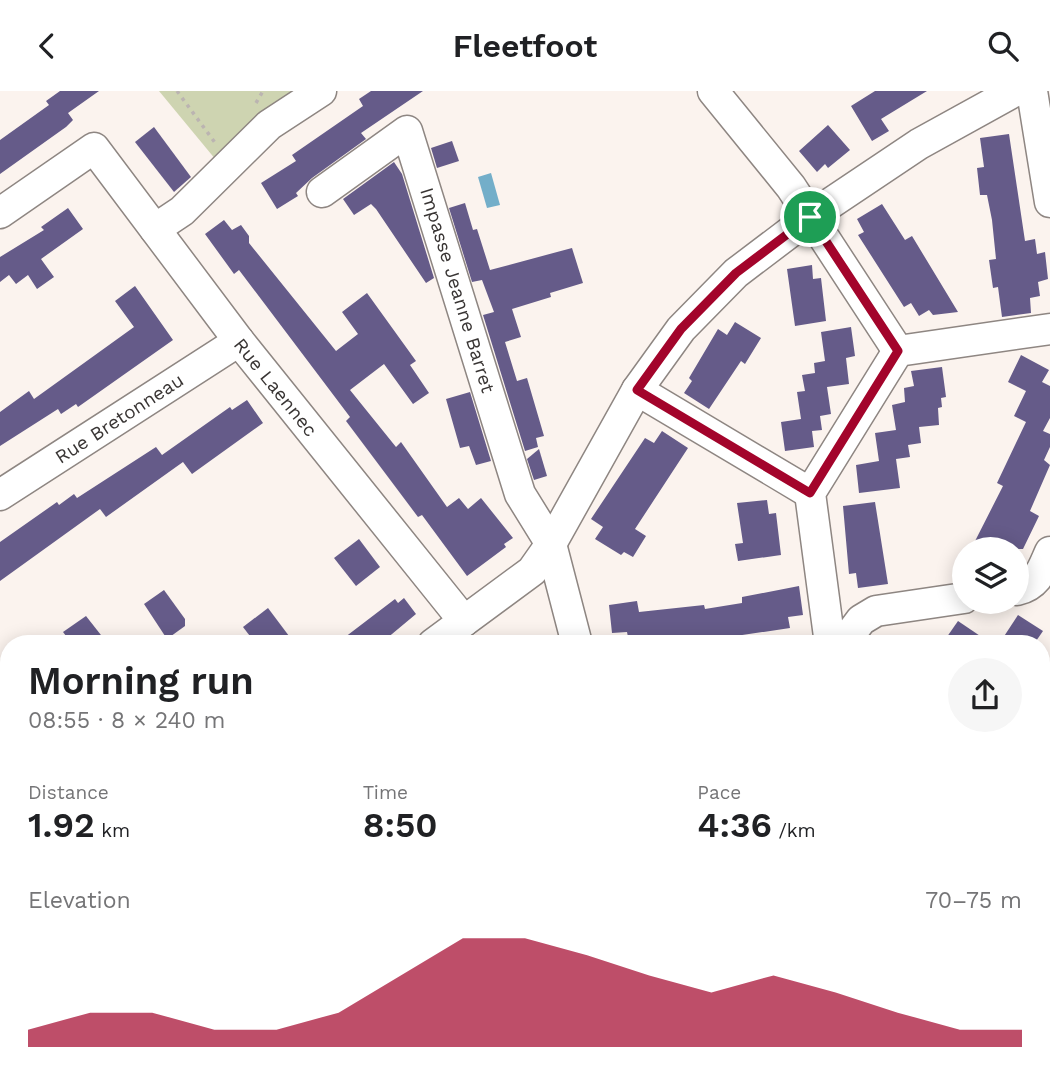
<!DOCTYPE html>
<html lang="en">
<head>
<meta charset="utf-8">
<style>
  :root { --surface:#fff; --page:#f6f6f6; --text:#202124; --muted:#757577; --accent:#a3042b }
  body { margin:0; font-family:"Work Sans",sans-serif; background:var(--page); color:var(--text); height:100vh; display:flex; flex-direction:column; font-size:26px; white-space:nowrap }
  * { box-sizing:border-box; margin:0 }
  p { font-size:23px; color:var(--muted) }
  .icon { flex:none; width:38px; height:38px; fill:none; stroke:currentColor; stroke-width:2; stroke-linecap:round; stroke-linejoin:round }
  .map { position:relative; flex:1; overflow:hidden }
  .details { position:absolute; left:0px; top:544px; width:1050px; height:450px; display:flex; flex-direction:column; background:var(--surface); border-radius:28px 28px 0 0; box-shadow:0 4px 18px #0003 }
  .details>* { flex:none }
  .fabs { position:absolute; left:952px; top:446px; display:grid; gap:14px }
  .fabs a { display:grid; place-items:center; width:77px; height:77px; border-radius:50%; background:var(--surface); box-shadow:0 4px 18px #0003; font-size:35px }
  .pin { position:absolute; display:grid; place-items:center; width:60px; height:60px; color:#fff; margin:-30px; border:4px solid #fff; border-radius:50%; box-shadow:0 2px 7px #0007 }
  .round { display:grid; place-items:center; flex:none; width:74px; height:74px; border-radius:37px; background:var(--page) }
  .head { display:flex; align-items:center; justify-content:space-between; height:119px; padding:0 28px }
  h1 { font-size:38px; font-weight:600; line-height:52px }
  .figures { display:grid; grid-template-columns:repeat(3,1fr); gap:10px; height:119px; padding:7px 28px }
  .figures div { display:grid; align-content:center }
  .figures b { font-size:35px; font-weight:600 }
  .figures small { font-size:19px; font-weight:400 }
  .figures p { font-size:19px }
  .chart { height:196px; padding:14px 28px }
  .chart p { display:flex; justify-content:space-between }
  .chart svg { width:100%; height:126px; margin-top:7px; fill:var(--accent); opacity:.7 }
  header { display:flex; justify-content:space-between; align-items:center; height:91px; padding:0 28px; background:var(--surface); font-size:32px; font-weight:600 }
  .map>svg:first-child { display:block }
  .green { fill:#ced4b1 }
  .water { fill:#73aec9 }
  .building { fill:#655b89 }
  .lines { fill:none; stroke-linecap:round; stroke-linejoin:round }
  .minor-casing { stroke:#8e8682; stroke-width:33 }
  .path { stroke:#bbb4b1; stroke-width:3.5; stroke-dasharray:3.5 5; stroke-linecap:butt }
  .minor { stroke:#fff; stroke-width:30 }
  .route-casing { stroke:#fff; stroke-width:14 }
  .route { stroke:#a3042b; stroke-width:9 }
  .labels { text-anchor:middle; stroke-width:7; stroke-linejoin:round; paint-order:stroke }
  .street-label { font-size:19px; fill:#393534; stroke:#fff }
</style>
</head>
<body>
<header><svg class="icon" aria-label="back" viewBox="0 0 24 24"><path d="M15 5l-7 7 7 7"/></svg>Fleetfoot<svg class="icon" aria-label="search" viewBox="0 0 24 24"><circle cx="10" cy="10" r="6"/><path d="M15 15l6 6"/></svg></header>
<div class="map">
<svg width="1050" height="993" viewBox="0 0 1050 993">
  <rect width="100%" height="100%" fill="#fbf3ee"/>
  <!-- green -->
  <path class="green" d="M159 0H308L216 69Z"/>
  <!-- water -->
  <path class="water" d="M491 82 500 114 487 117 478 86Z"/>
  <!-- building -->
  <g class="building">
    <path d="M60 0H99L68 22 73 29 66 36 0 83V49L49 14 46 10Z"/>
    <path d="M371 0H423L361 42 366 48 312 87 296 102 298 105 277 118 261 92 296 70 292 64 363 15 359 8Z"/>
    <path d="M875 0H927L881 28 889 40 872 50 851 15Z"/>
    <path d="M828 34 850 59 828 77 825 73 817 81 799 60Z"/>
    <path d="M154 36 191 86 174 101 135 51Z"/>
    <path d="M1009 43 1025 150 1035 148 1037 163 1045 161 1048 188 1038 191 1040 205 1030 207 1031 222 1002 226 998 196 993 197 989 169 996 168 992 129 987 104H980L977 77 984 76 980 47Z"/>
    <path d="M452 50 459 70 437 77 431 57Z"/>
    <path d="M394 71 402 83 434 187 426 192 376 118 371 113 354 124 343 108Z"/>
    <path d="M465 112 473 139 477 138 490 179 572 157 583 192 550 202 551 206 512 218 521 246 505 251 517 290 527 287 544 345 536 347 538 356 525 360 483 224 494 221 482 189 472 191 449 117Z"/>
    <path d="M882 113 905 149 912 145 958 221 933 224 929 219 919 225 911 212 904 216 858 144 864 141 857 128Z"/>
    <path d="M68 117 83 138 41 168 54 186 37 198 28 184 16 193 9 184 0 191V166L44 139 41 136Z"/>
    <path d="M224 129 232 139 241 134 249 145V152L336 260 358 243 342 221 367 202 416 270 410 274 429 302 413 313 384 273 350 299 396 356 401 351 447 416 459 407 468 418 481 407 513 447 504 453 506 456 467 485 422 424 418 426 346 330 350 326 239 179 234 183 205 143Z"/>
    <path d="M812 174 813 188 821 187 826 230 795 235 787 178Z"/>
    <path d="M135 195 173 249 78 316 76 313 61 323 58 318 0 355V321L29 300 34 308 134 236 115 210Z"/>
    <path d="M735 231 761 247 745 273 741 270 709 318 684 302 692 290 689 287 718 238 727 244Z"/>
    <path d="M851 236 855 265 846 267 849 293 827 296 831 323 820 325 822 339 812 340 814 356 785 360 781 331 801 328 797 301 805 300 802 284 815 282 814 272 825 270 821 241Z"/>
    <path d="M1021 264 1049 279 1042 291 1050 295V327L1043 340 1050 343V356L1044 369 1050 374 1030 420 1039 425 1023 458H971L1003 395 997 392 1026 331 1014 325 1026 300 1008 291Z"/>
    <path d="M942 276 946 306 941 307 942 316 938 317 939 334 919 336 921 352 908 354 910 366 896 368 900 397 859 402 856 374 879 370 875 342 896 339 892 314 905 311 904 297 914 295 911 280Z"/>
    <path d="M470 301 491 370 476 374 469 355 460 357 446 308Z"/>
    <path d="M247 309 263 332 192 383 183 371 106 426 100 418 0 490V451L57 411 59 414 74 403 77 407 156 356 162 364 230 316 232 319Z"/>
    <path d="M662 340 688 357 635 438 646 445 633 466 624 461 621 464 595 448 603 436 591 428 645 347 654 352Z"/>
    <path d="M539 358 547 385 534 389 527 368Z"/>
    <path d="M767 409 769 423 776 422 781 464 738 470 735 453 743 452 737 412Z"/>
    <path d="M875 411 888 493 858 497 856 482 849 483 843 415Z"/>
    <path d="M359 448 380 476 356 495 334 467Z"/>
    <path d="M799 495 803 524 788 526 790 537 682 553H668L667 547 629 551 627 541 612 542 609 514 637 510 639 521 704 514 705 518 742 512V506Z"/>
    <path d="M164 499 185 528V535L167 548 144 513Z"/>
    <path d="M404 507 416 523 380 553H336L395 508 398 512Z"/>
    <path d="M268 517 295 553H256L243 536Z"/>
    <path d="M1018 524 1043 540 1034 553H999Z"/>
    <path d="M86 525 108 553H72L63 541Z"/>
    <path d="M958 530 992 553H942Z"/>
  </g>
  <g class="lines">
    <!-- minor casing -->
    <g class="minor-casing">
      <g id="minor">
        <path d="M713 0 791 96 898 260"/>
        <path d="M1032 0 1050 111"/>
        <path d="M322 101 407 40 520 403 551 453 577 553"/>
        <path d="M0 122 94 57 239 250 464 530"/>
        <path d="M155 138 182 120 269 34 321 0"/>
        <path d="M637 299 810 402"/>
        <path d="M0 404 239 250"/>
        <path d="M1017 499C1038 494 1042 479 1050 461"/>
        <path d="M433 553 532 480 551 453 637 299 681 238 736 182 810 126 919 53 1015 0"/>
        <path d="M830 553 810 402 898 260 1050 238"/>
        <path d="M843 553 861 529 876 520 964 507"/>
        <path d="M0 642 9 635"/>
        <path d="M0 774 9 779"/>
        <path d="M243 985 249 993"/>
        <path d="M675 985 676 993"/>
        <path d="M836 985 837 993"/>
      </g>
    </g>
    <!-- path -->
    <g class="path">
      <path d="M177 0 216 53"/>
      <path d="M256 12 263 0"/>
    </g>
    <!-- minor -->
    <use href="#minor" class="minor"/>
  </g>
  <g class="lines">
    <!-- route casing -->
    <g class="route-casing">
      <path id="route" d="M810 126 898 260 810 402 637 299 681 238 736 182Z"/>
    </g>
    <!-- route -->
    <use href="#route" class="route"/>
  </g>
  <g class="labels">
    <!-- street labels -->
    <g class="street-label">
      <text transform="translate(458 199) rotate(73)" y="7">Impasse Jeanne Barret</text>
      <text transform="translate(276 296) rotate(51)" y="7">Rue Laennec</text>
      <text transform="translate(119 327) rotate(-33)" y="7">Rue Bretonneau</text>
    </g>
  </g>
</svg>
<div class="fabs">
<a><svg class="icon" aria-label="layers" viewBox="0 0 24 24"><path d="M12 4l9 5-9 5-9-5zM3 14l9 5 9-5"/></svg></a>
</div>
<div class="pin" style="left:810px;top:126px;background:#1e9e55"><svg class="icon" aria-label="arrive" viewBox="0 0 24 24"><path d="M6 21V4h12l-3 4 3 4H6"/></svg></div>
<section class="details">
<div class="head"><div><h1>Morning run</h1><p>08:55 · 8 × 240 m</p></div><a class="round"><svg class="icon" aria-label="share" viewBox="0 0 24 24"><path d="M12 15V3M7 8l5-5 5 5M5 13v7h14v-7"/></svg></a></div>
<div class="figures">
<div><p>Distance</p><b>1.92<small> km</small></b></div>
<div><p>Time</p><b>8:50</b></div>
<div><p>Pace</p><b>4:36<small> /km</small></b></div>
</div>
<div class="chart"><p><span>Elevation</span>70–75 m</p>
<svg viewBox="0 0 160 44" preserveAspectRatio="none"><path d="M0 44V38L10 32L20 32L30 38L40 38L50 32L60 19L70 6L80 6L90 12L100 19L110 25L120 19L130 25L140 32L150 38L160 38V44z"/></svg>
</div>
</section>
</div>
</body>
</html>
